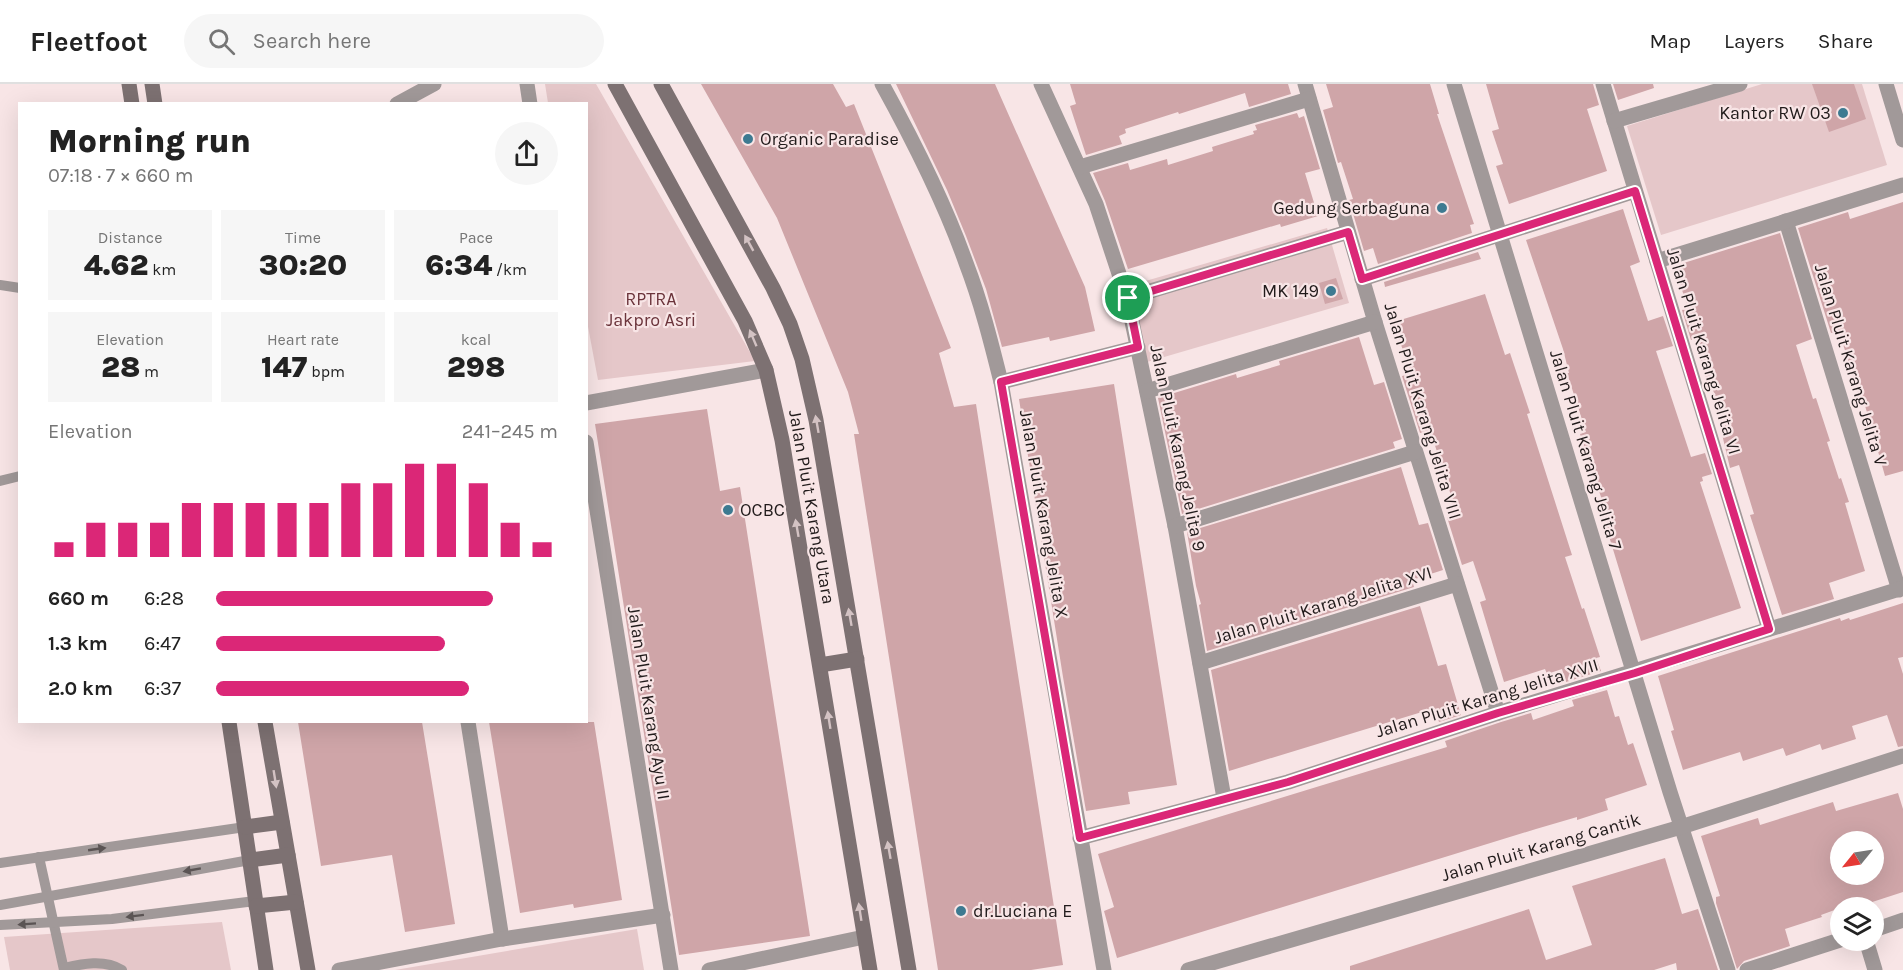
<!DOCTYPE html>
<html lang="en">
<head>
<meta charset="utf-8">
<style>
  :root { --surface:#fff; --page:#f6f6f6; --text:#222; --muted:#767676; --line:#e0e0e0; --accent:#db2777 }
  body { margin:0; font-family:Karla,sans-serif; background:var(--page); color:var(--text); height:100vh; display:flex; flex-direction:column; font-size:22px; white-space:nowrap }
  * { box-sizing:border-box; margin:0 }
  p { font-size:20px; color:var(--muted) }
  .icon { flex:none; width:33px; height:33px; fill:none; stroke:currentColor; stroke-width:2; stroke-linecap:round; stroke-linejoin:round }
  .map { position:relative; flex:1; overflow:hidden }
  .panel { position:absolute; left:18px; top:18px; width:570px; height:621px; display:flex; flex-direction:column; background:var(--surface); border-radius:0px; box-shadow:0 6px 24px #0002 }
  .panel>* { flex:none }
  .needle { width:39px; rotate:240deg }
  .buttons { position:absolute; left:1830px; top:747px; display:grid; gap:12px }
  .buttons a { display:grid; place-items:center; width:54px; height:54px; border-radius:50%; background:var(--surface); box-shadow:0 6px 24px #0002; font-size:30px }
  .pin { position:absolute; display:grid; place-items:center; width:51px; height:51px; color:#fff; margin:-26px; border:3px solid #fff; border-radius:50%; box-shadow:0 2px 6px #0007 }
  .round { display:grid; place-items:center; flex:none; width:63px; height:63px; border-radius:32px; background:var(--page) }
  .headline { display:flex; align-items:center; justify-content:space-between; height:102px; padding:0 30px }
  h1 { font-size:33px; font-weight:800; line-height:45px }
  .metrics { display:grid; grid-template-columns:repeat(3,1fr); gap:9px; height:102px; padding:6px 30px }
  .metrics div { display:grid; align-content:center; border-radius:0px; background:var(--page); text-align:center }
  .metrics b { font-size:30px; font-weight:800 }
  .metrics small { font-size:16px; font-weight:400 }
  .metrics p { font-size:16px }
  .chart { height:168px; padding:12px 30px }
  .chart p { display:flex; justify-content:space-between }
  .chart svg { width:100%; height:108px; margin-top:6px; stroke:var(--accent); stroke-width:6 }
  ul { padding:0 30px; list-style:none; font-size:20px }
  li { display:grid; grid-template-columns:96px 72px 1fr; align-items:center; height:45px }
  li i { height:15px; border-radius:8px; background:var(--accent) }
  header { display:flex; align-items:center; gap:36px; box-sizing:border-box; height:84px; padding:0 30px; background:var(--surface); border-bottom:2px solid var(--line) }
  header strong { font-size:28px }
  nav { display:flex; gap:33px; margin-inline-start:auto; font-size:21px }
  .search { width:420px; height:54px; background:var(--page); display:flex; align-items:center; gap:15px; box-sizing:border-box; padding:0 21px; border-radius:33px; color:var(--muted); font-size:22px }
  .map>svg:first-child { display:block }
  .green { fill:#e5c7c9 }
  .building { fill:#cfa5a8; fill-rule:evenodd }
  .lines { fill:none; stroke-linecap:round; stroke-linejoin:round }
  .lane { stroke:#a19999; stroke-width:10 }
  .street { stroke:#a19999; stroke-width:15 }
  .secondary { stroke:#7d7172; stroke-width:15 }
  .oneway { fill:#d3c2c3 }
  .oneway2 { fill:#5b5454 }
  .route-casing { stroke:#fff; stroke-width:12 }
  .route { stroke:#db2777; stroke-width:8 }
  .poi-dot { fill:#3d7a91; stroke:#f8e5e6; stroke-width:2 }
  .labels { text-anchor:middle; stroke-width:4.5; stroke-linejoin:round; paint-order:stroke }
  .poi-label { font-size:18px; fill:#211b1b; stroke:#f8e5e6; text-anchor:end }
  .park-label { font-size:18px; fill:#6b343b; stroke:#f8e5e6 }
  .street-label { font-size:18px; fill:#211b1b; stroke:#f8e5e6 }
</style>
</head>
<body>
<header>
<strong>Fleetfoot</strong>
<div class="search"><svg class="icon" aria-label="search" viewBox="0 0 24 24"><circle cx="10" cy="10" r="6"/><path d="M15 15l6 6"/></svg>Search here</div>
<nav><a>Map</a><a>Layers</a><a>Share</a></nav>
</header>
<div class="map">
<svg width="1903" height="886" viewBox="0 0 1903 886">
  <rect width="100%" height="100%" fill="#f8e5e6"/>
  <!-- green -->
  <g class="green">
    <path d="M545 0H596L755 277 598 296 586 232V20L548 19Z"/>
    <path d="M1762 0H1862L1887 81 1661 151 1627 42Z"/>
    <path d="M1327 144 1349 219 1147 278 1125 203Z"/>
    <path d="M222 838 231 886H10L4 853Z"/>
    <path d="M637 845 644 886H395Z"/>
  </g>
  <!-- building -->
  <g class="building">
    <path d="M701 0H833L846 23 854 20 951 264 939 269 954 323 976 320 1063 881 1031 886H938L854 350H859L848 308 777 134Z"/>
    <path d="M896 0H995L1085 203 1095 247 1050 257 1049 253 1002 263 986 205 966 152 947 106Z"/>
    <path d="M1070 0H1288L1291 10 1249 23 1245 9 1179 30 1178 28 1125 45 1126 49 1119 52 1122 60 1086 71 1070 22 1076 20Z"/>
    <path d="M1326 0H1430L1439 30H1437L1474 140 1470 141 1472 149 1378 180 1373 164 1364 167 1349 116 1353 115 1341 78 1338 79 1323 26 1333 23Z"/>
    <path d="M1486 0H1593L1599 21 1587 25 1607 87 1509 120 1496 82 1503 80 1492 47 1499 45Z"/>
    <path d="M1613 0H1653L1654 4 1618 16Z"/>
    <path d="M1812 0H1854L1866 35 1829 48Z"/>
    <path d="M1297 29 1299 34 1304 32 1320 85 1305 89 1318 132 1281 143 1280 140 1128 185 1105 117 1093 89 1128 79 1130 86 1167 75 1168 81 1213 67 1212 63 1254 50 1253 47 1257 46 1255 41Z"/>
    <path d="M1903 118V387L1885 392 1862 311 1859 312 1839 247 1831 249 1798 144 1848 128 1850 135Z"/>
    <path d="M1623 125 1640 178 1630 182 1648 237 1663 232 1673 262 1656 267 1691 373 1705 369 1712 390 1702 393 1703 397 1700 398 1741 524 1641 557 1601 426 1605 425 1580 350 1586 348 1567 289H1569L1563 265 1526 156Z"/>
    <path d="M1780 149 1812 255 1796 261 1813 315 1816 314 1830 357 1827 358 1839 395 1841 394 1849 418 1845 419 1865 487 1829 499 1834 515 1782 531 1750 431 1754 430 1739 381 1730 384 1721 346 1726 344 1712 303 1709 304 1694 255 1691 256 1682 226 1688 224 1674 182Z"/>
    <path d="M1478 168 1481 175 1385 203 1384 198Z"/>
    <path d="M1336 194 1343 215 1325 220 1319 199Z"/>
    <path d="M1485 210 1505 271 1510 269 1530 329 1527 330 1572 471 1565 473 1582 525 1584 524 1600 573 1596 574 1601 587 1566 598 1562 585 1547 590 1545 585 1504 598 1480 518 1486 516 1473 477 1462 481 1447 433 1457 430 1430 346 1420 349 1402 292 1411 290 1396 246 1399 245 1397 237Z"/>
    <path d="M1359 253 1374 301 1384 298 1402 355 1393 358 1395 364 1182 430 1158 314 1236 290 1237 294 1280 281 1279 277Z"/>
    <path d="M1114 300 1177 701 1128 708 1130 720 1086 727 1063 593 1019 315Z"/>
    <path d="M707 325 720 407 740 403 810 852 679 871 595 340Z"/>
    <path d="M1401 383 1419 441 1428 439 1443 486 1412 496 1414 503 1207 567 1199 521 1201 520 1196 502 1187 448Z"/>
    <path d="M1903 519V573L1898 574 1903 590V662L1898 663 1887 631 1852 642 1856 655 1822 666 1820 660 1786 672 1783 664 1743 677 1740 668 1683 686 1671 647 1674 646 1658 592 1840 534 1841 537 1849 534 1850 536Z"/>
    <path d="M1420 522 1438 582 1446 580 1461 631 1439 638 1435 624 1229 687 1211 586Z"/>
    <path d="M1607 606 1615 633 1619 632 1628 661 1633 659 1647 701 1605 715 1608 726 1577 736V733L1536 745 1117 874 1104 827 1114 823 1098 770 1447 663 1445 657 1501 638 1531 629 1533 636 1574 622 1572 616Z"/>
    <path d="M298 638H422L455 840 405 848 392 771 321 782Z"/>
    <path d="M489 638H594L622 816 574 824 573 820 520 829Z"/>
    <path d="M1898 709 1903 725V808L1863 821 1862 818 1840 824 1821 831 1822 833 1785 845 1790 862 1744 877 1737 885 1716 819V813L1720 812 1701 752 1758 734 1760 741 1833 718 1836 727ZM1840 758H1874V790H1840Z"/>
    <path d="M1665 774 1682 830 1698 825 1718 886H1677L1676 879 1654 886H1350V882L1529 825 1546 876 1592 861 1572 802Z"/>
  </g>
  <g class="lines">
    <!-- lane -->
    <g class="lane">
      <path d="M0 201 20 204"/>
      <path d="M0 397 20 392"/>
      <path d="M39 773 64 886"/>
      <path d="M0 779 245 743"/>
      <path d="M0 821 250 776"/>
      <path d="M0 841 112 835 255 817"/>
      <path d="M64 884C82 880 104 875 122 886"/>
    </g>
    <!-- street -->
    <g class="street">
      <path d="M527 0 530 20"/>
      <path d="M882 0C914 58 944 117 966 179 981 218 991 258 1001 298L1104 886"/>
      <path d="M1041 0 1096 120 1127 214 1175 442 1224 714"/>
      <path d="M1305 0 1375 238 1498 629"/>
      <path d="M1454 0 1670 708 1728 886"/>
      <path d="M1603 0 1769 545"/>
      <path d="M1886 0 1903 56"/>
      <path d="M397 20 434 0"/>
      <path d="M1614 37 1740 0"/>
      <path d="M1080 83 1309 15"/>
      <path d="M1786 137 1899 506"/>
      <path d="M1657 177 1903 101"/>
      <path d="M1362 195 1635 107"/>
      <path d="M1127 214 1348 148"/>
      <path d="M1001 298 1138 263"/>
      <path d="M1147 307 1375 238"/>
      <path d="M586 319 766 286"/>
      <path d="M586 358 671 886"/>
      <path d="M1175 442 1415 368"/>
      <path d="M1200 579 1457 500"/>
      <path d="M468 638 502 855"/>
      <path d="M1080 754 1288 698 1498 629 1903 504"/>
      <path d="M1874 846 1903 836"/>
      <path d="M1866 856 1875 886"/>
      <path d="M339 886 502 855 663 831"/>
      <path d="M709 886 864 853"/>
      <path d="M1188 886 1681 743 1903 672"/>
      <path d="M1747 886 1840 856"/>
    </g>
    <!-- secondary -->
    <g class="secondary">
      <path d="M129 0 132 20"/>
      <path d="M152 0 155 20"/>
      <path d="M615 0 745 237 766 286 782 356 870 886"/>
      <path d="M661 0 773 204 790 240 802 275 816 336 909 886"/>
      <path d="M820 581 857 575"/>
      <path d="M229 638 266 886"/>
      <path d="M265 638 308 886"/>
      <path d="M245 743 282 738"/>
      <path d="M250 776 288 771"/>
      <path d="M256 822 296 818"/>
    </g>
  </g>
  <!-- one-way arrows -->
  <defs><path id="oneway-solid" d="M-6-.8H1V-3.2L6.5 0L1 3.2V.8H-6Z" transform="scale(1.5)"/></defs>
  <g class="oneway">
    <use href="#oneway-solid" transform="translate(749 159) rotate(-119)"/>
    <use href="#oneway-solid" transform="translate(753 254) rotate(-113)"/>
    <use href="#oneway-solid" transform="translate(817 340) rotate(-100)"/>
    <use href="#oneway-solid" transform="translate(797 444) rotate(-100)"/>
    <use href="#oneway-solid" transform="translate(850 533) rotate(-100)"/>
    <use href="#oneway-solid" transform="translate(829 636) rotate(-99)"/>
    <use href="#oneway-solid" transform="translate(275 695) rotate(81)"/>
    <use href="#oneway-solid" transform="translate(889 766) rotate(-100)"/>
    <use href="#oneway-solid" transform="translate(860 828) rotate(-99)"/>
  </g>
  <g class="oneway2">
    <use href="#oneway-solid" transform="translate(97 765) rotate(-8)"/>
    <use href="#oneway-solid" transform="translate(192 786) rotate(170)"/>
    <use href="#oneway-solid" transform="translate(135 832) rotate(173)"/>
    <use href="#oneway-solid" transform="translate(27 840) rotate(176)"/>
  </g>
  <g class="lines">
    <!-- route casing -->
    <g class="route-casing">
      <path id="route" d="M1635 107 1769 545 1635 589 1498 629 1288 698 1080 754 1001 298 1138 263 1128 214 1348 148 1362 195Z"/>
    </g>
    <!-- route -->
    <use href="#route" class="route"/>
  </g>
  <!-- markers -->
  <g class="poi-dot">
    <circle cx="1843" cy="29" r="6"/>
    <circle cx="748" cy="55" r="6"/>
    <circle cx="1442" cy="124" r="6"/>
    <circle cx="1331" cy="207" r="6"/>
    <circle cx="728" cy="426" r="6"/>
    <circle cx="961" cy="827" r="6"/>
  </g>
  <g class="labels">
    <!-- poi labels -->
    <g class="poi-label">
      <text x="1831" y="35">Kantor RW 03</text>
      <text x="760" y="61" text-anchor="start">Organic Paradise</text>
      <text x="1430" y="130">Gedung Serbaguna</text>
      <text x="1319" y="213">MK 149</text>
      <text x="740" y="432" text-anchor="start">OCBC</text>
      <text x="973" y="833" text-anchor="start">dr.Luciana E</text>
    </g>
    <!-- park labels -->
    <g class="park-label">
      <text x="651" y="221">RPTRA<tspan x="651" dy="21">Jakpro Asri</tspan></text>
    </g>
    <!-- street labels -->
    <g class="street-label">
      <text transform="translate(1704 267) rotate(73)" y="6">Jalan Pluit Karang Jelita VI</text>
      <text transform="translate(1851 281) rotate(73)" y="6">Jalan Pluit Karang Jelita V</text>
      <text transform="translate(1423 327) rotate(73)" y="6">Jalan Pluit Karang Jelita VIII</text>
      <text transform="translate(1178 364) rotate(78)" y="6">Jalan Pluit Karang Jelita 9</text>
      <text transform="translate(1586 366) rotate(73)" y="6">Jalan Pluit Karang Jelita 7</text>
      <text transform="translate(812 423) rotate(80)" y="6">Jalan Pluit Karang Utara</text>
      <text transform="translate(1044 430) rotate(80)" y="6">Jalan Pluit Karang Jelita X</text>
      <text transform="translate(1323 521) rotate(-17)" y="6">Jalan Pluit Karang Jelita XVI</text>
      <text transform="translate(1487 614) rotate(-17)" y="6">Jalan Pluit Karang Jelita XVII</text>
      <text transform="translate(649 619) rotate(81)" y="6">Jalan Pluit Karang Ayu II</text>
      <text transform="translate(1541 763) rotate(-16)" y="6">Jalan Pluit Karang Cantik</text>
    </g>
  </g>
</svg>
<div class="buttons">
<a><svg class="needle" viewBox="-14 -14 28 28"><path d="M0-13l5 13h-10z" fill="#e53935"/><path d="M0 13l5-13h-10z" fill="#767676"/></svg></a>
<a><svg class="icon" aria-label="layers" viewBox="0 0 24 24"><path d="M12 4l9 5-9 5-9-5zM3 14l9 5 9-5"/></svg></a>
</div>
<div class="pin" style="left:1128px;top:214px;background:#1e9e55"><svg class="icon" aria-label="arrive" viewBox="0 0 24 24"><path d="M6 21V4h12l-3 4 3 4H6"/></svg></div>
<section class="panel">
<div class="headline"><div><h1>Morning run</h1><p>07:18 · 7 × 660 m</p></div><a class="round"><svg class="icon" aria-label="share" viewBox="0 0 24 24"><path d="M12 15V3M7 8l5-5 5 5M5 13v7h14v-7"/></svg></a></div>
<div class="metrics">
<div><p>Distance</p><b>4.62<small> km</small></b></div>
<div><p>Time</p><b>30:20</b></div>
<div><p>Pace</p><b>6:34<small> /km</small></b></div>
</div>
<div class="metrics">
<div><p>Elevation</p><b>28<small> m</small></b></div>
<div><p>Heart rate</p><b>147<small> bpm</small></b></div>
<div><p>kcal</p><b>298</b></div>
</div>
<div class="chart"><p><span>Elevation</span>241–245 m</p>
<svg viewBox="0 0 160 44" preserveAspectRatio="none"><path d="M5 44V38M15 44V30M25 44V30M35 44V30M45 44V22M55 44V22M65 44V22M75 44V22M85 44V22M95 44V14M105 44V14M115 44V6M125 44V6M135 44V14M145 44V30M155 44V38"/></svg>
</div>
<ul>
<li><b>660 m</b>6:28<i style="width:81%"></i></li>
<li><b>1.3 km</b>6:47<i style="width:67%"></i></li>
<li><b>2.0 km</b>6:37<i style="width:74%"></i></li>
</ul>
</section>
</div>
</body>
</html>
